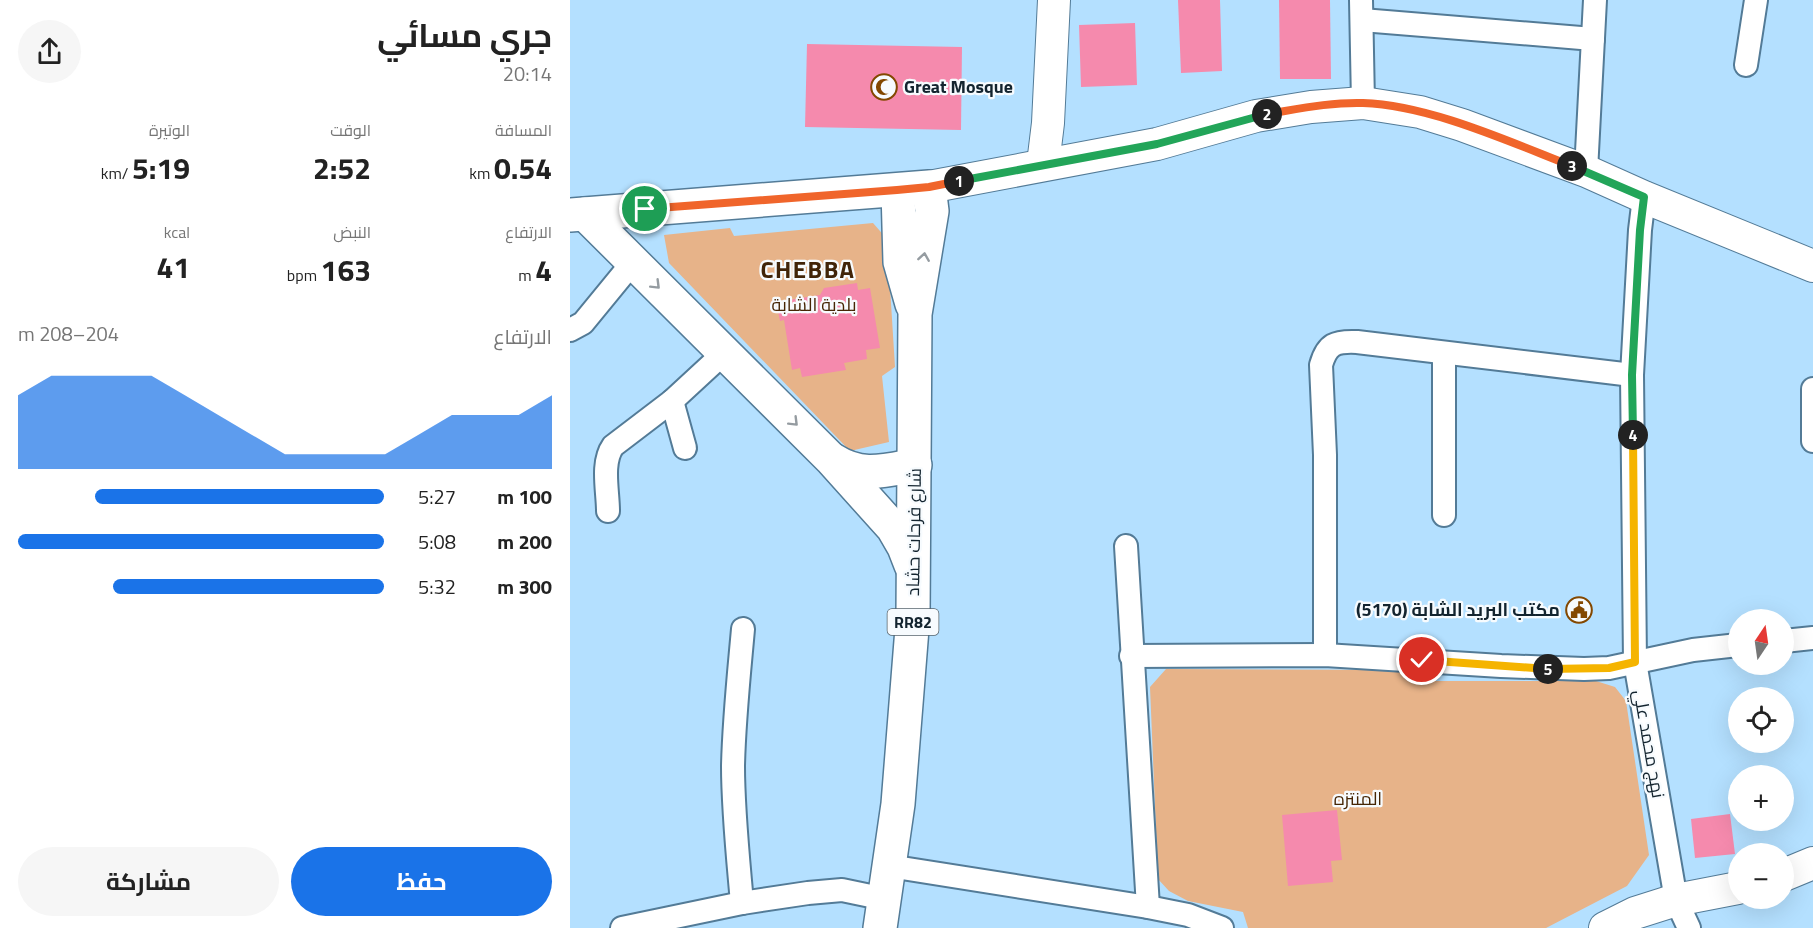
<!DOCTYPE html>
<html lang="ar">
<head>
<meta charset="utf-8">
<style>
  :root { --surface:#fff; --page:#f6f6f6; --text:#222; --muted:#767676; --accent:#1a73e8 }
  body { margin:0; font-family:"Titillium Web",Cairo,sans-serif; background:var(--page); color:var(--text); direction:rtl; height:100vh; display:flex; flex-direction:column; font-size:22px; white-space:nowrap }
  * { box-sizing:border-box; margin:0 }
  p { font-size:20px; color:var(--muted) }
  .icon { flex:none; width:33px; height:33px; fill:none; stroke:currentColor; stroke-width:2; stroke-linecap:round; stroke-linejoin:round }
  .map { position:relative; flex:1; overflow:hidden; direction:ltr }
  .sheet { display:flex; flex-direction:column; background:var(--surface); width:570px }
  .sheet>* { flex:none }
  .needle { width:39px; rotate:13deg }
  .buttons { position:absolute; left:1158px; top:609px; display:grid; gap:12px }
  .buttons a { display:grid; place-items:center; width:66px; height:66px; border-radius:50%; background:var(--surface); box-shadow:0 6px 24px #0002; font-size:30px }
  .pin { position:absolute; display:grid; place-items:center; width:51px; height:51px; color:#fff; margin:-26px; border:3px solid #fff; border-radius:50%; box-shadow:0 2px 6px #0007 }
  .km { position:absolute; width:30px; height:30px; margin:-15px; border-radius:50%; background:#222; color:#fff; font-size:16px; line-height:30px; text-align:center }
  .round { display:grid; place-items:center; flex:none; width:63px; height:63px; border-radius:32px; background:var(--page) }
  .summary { display:flex; align-items:center; justify-content:space-between; height:102px; padding:0 18px }
  h1 { font-size:33px; font-weight:700; line-height:45px }
  .figures { display:grid; grid-template-columns:repeat(3,1fr); gap:9px; height:102px; padding:6px 18px }
  .figures div { display:grid; align-content:center }
  .figures b { font-size:30px; font-weight:700 }
  .figures small { font-size:16px; font-weight:400 }
  .figures p { font-size:16px }
  .chart { height:168px; padding:12px 18px }
  .chart p { display:flex; justify-content:space-between }
  .chart svg { width:100%; height:108px; margin-top:6px; fill:var(--accent); opacity:.7 }
  .primary-button { display:flex; gap:12px; margin-top:auto; padding:12px 18px }
  .primary-button a { flex:1; height:69px; border-radius:36px; background:var(--accent); color:#fff; font-size:24px; font-weight:700; line-height:69px; text-align:center }
  .primary-button a+a { background:var(--page); color:var(--text) }
  ul { padding:0 18px; list-style:none; font-size:20px }
  li { display:grid; grid-template-columns:96px 72px 1fr; align-items:center; height:45px }
  li i { height:15px; border-radius:8px; background:var(--accent) }
  main { display:flex; flex:1; min-height:0 }
  .map>svg:first-child { display:block }
  .green { fill:#e7b389 }
  .building { fill:#f58aad }
  .lines { fill:none; stroke-linecap:round; stroke-linejoin:round }
  .street-casing { stroke:#537b97; stroke-width:26 }
  .secondary-casing { stroke:#537b97; stroke-width:34 }
  .primary-casing { stroke:#537b97; stroke-width:36 }
  .street { stroke:#fff; stroke-width:22 }
  .secondary { stroke:#fff; stroke-width:32 }
  .primary { stroke:#fff; stroke-width:33 }
  .oneway { stroke:#959ca1 }
  .split-1-casing { stroke:#fff; stroke-width:12 }
  .split-2-casing { stroke:#fff; stroke-width:12 }
  .split-3-casing { stroke:#fff; stroke-width:12 }
  .split-4-casing { stroke:#fff; stroke-width:12 }
  .split-5-casing { stroke:#fff; stroke-width:12 }
  .split-6-casing { stroke:#fff; stroke-width:12 }
  .split-1 { stroke:#f0652b; stroke-width:8 }
  .split-2 { stroke:#22a559; stroke-width:8 }
  .split-3 { stroke:#f0652b; stroke-width:8 }
  .split-4 { stroke:#22a559; stroke-width:8 }
  .split-5 { stroke:#f5b400; stroke-width:8 }
  .split-6 { stroke:#f5b400; stroke-width:8 }
  .labels { text-anchor:middle; stroke-width:4.5; stroke-linejoin:round; paint-order:stroke }
  .shield { fill:#f7fbfe; stroke:#57646d; stroke-width:1.5 }
  .shield-label { font-size:16px; font-weight:bold; fill:#13242f }
  .poi-label { font-size:18px; font-weight:bold; fill:#13242f; stroke:#f7fbfe; text-anchor:start }
  .park-label { font-size:18px; fill:#462504; stroke:#f7fbfe }
  .street-label { font-size:18px; fill:#13242f; stroke:#f7fbfe }
  .district-label { font-size:24px; font-weight:bold; letter-spacing:1.5px; fill:#412408; stroke:#f7fbfe }
</style>
</head>
<body>
<main>
<div class="map">
<svg width="1243" height="928" viewBox="0 0 1243 928">
  <rect width="100%" height="100%" fill="#b4e0ff"/>
  <!-- green -->
  <g class="green">
    <path d="M303 223 317 239 325 367 312 376 319 442 280 451 99 263 94 235 160 228 164 236Z"/>
    <path d="M596 669 846 670 860 681H1026L1045 687 1056 701 1079 855 1057 886 976 928H678L673 912 618 901 599 891 588 879 580 687Z"/>
  </g>
  <!-- building -->
  <g class="building">
    <path d="M608 0H650L652 71 611 73Z"/>
    <path d="M709 0H760L761 79H710Z"/>
    <path d="M565 23 567 85 511 87 509 25Z"/>
    <path d="M237 44 392 47 391 130 235 127Z"/>
    <path d="M287 283 288 290 300 288 310 348 296 350 297 359 274 363 276 370 232 377 230 368 222 370 214 320 210 321 206 302 250 295 254 288Z"/>
    <path d="M767 810 772 860 761 861 763 882 718 886 712 815Z"/>
    <path d="M1160 814 1165 854 1125 858 1121 819Z"/>
  </g>
  <g class="lines">
    <!-- street casing -->
    <g class="street-casing">
      <g id="street">
        <path d="M791 0 793 103"/>
        <path d="M792 20 1023 39"/>
        <path d="M1176 65 1186 0"/>
        <path d="M1016 171 1025 0"/>
        <path d="M1074 197 1070 230 1062 375 1065 662 1106 900 1119 928"/>
        <path d="M0 330 13 323 63 262"/>
        <path d="M1243 389V441"/>
        <path d="M102 401 115 448"/>
        <path d="M38 511C38 491 31 463 43 446L102 401 154 353"/>
        <path d="M874 515V354"/>
        <path d="M556 546 578 907"/>
        <path d="M1214 641 1243 638"/>
        <path d="M755 655V455L751 365C757 344 765 341 787 342L1062 375"/>
        <path d="M561 656 755 655 931 666 1014 669 1039 668 1123 650 1168 645"/>
        <path d="M319 866 578 907 618 915 652 928"/>
        <path d="M172 903C168 857 163 811 163 766 164 720 169 674 173 629"/>
        <path d="M52 928 172 903 238 893 272 890 315 899"/>
      </g>
    </g>
    <!-- secondary casing -->
    <g class="secondary-casing">
      <g id="secondary">
        <path d="M473 164 478 123 484 0"/>
        <path d="M359 187 587 144 686 116 741 107 793 103 850 112 892 125 1016 171 1074 197 1243 266"/>
        <path d="M1214 875 1243 863"/>
        <path d="M1035 928 1065 913 1106 900 1168 888"/>
      </g>
    </g>
    <!-- primary casing -->
    <g class="primary-casing">
      <g id="primary">
        <path d="M328 190 330 262 342 304"/>
        <path d="M15 214 261 459 323 528 334 547 341 565"/>
        <path d="M0 215 359 187 362 211 345 314 343 616 328 804 310 928"/>
        <path d="M263 460C291 478 313 471 345 465"/>
      </g>
    </g>
    <!-- street -->
    <use href="#street" class="street"/>
    <!-- secondary -->
    <use href="#secondary" class="secondary"/>
    <!-- primary -->
    <use href="#primary" class="primary"/>
  </g>
  <!-- one-way arrows -->
  <defs><path id="oneway-chevron" d="M-2-3.5L2.5 0L-2 3.5" fill="none" stroke-width="1.6" stroke-linecap="round" stroke-linejoin="round" transform="scale(1.5)"/></defs>
  <g class="oneway">
    <use href="#oneway-chevron" transform="translate(354 257) rotate(-81)"/>
    <use href="#oneway-chevron" transform="translate(86 285) rotate(45)"/>
    <use href="#oneway-chevron" transform="translate(224 422) rotate(45)"/>
  </g>
  <g class="lines">
    <!-- split-1 casing -->
    <g class="split-1-casing">
      <path id="split-1" d="M75 209 327 190 359 187 389 181"/>
    </g>
    <!-- split-2 casing -->
    <g class="split-2-casing">
      <path id="split-2" d="M389 181 587 144 697 114"/>
    </g>
    <!-- split-3 casing -->
    <g class="split-3-casing">
      <path id="split-3" d="M697 114C728 109 761 102 793 103 859 105 940 142 1002 166"/>
    </g>
    <!-- split-4 casing -->
    <g class="split-4-casing">
      <path id="split-4" d="M1002 166 1074 197 1070 230 1062 375 1063 435"/>
    </g>
    <!-- split-5 casing -->
    <g class="split-5-casing">
      <path id="split-5" d="M978 669 1039 668 1065 662 1063 435"/>
    </g>
    <!-- split-6 casing -->
    <g class="split-6-casing">
      <path id="split-6" d="M852 660 978 669"/>
    </g>
    <!-- split-1 -->
    <use href="#split-1" class="split-1"/>
    <!-- split-2 -->
    <use href="#split-2" class="split-2"/>
    <!-- split-3 -->
    <use href="#split-3" class="split-3"/>
    <!-- split-4 -->
    <use href="#split-4" class="split-4"/>
    <!-- split-5 -->
    <use href="#split-5" class="split-5"/>
    <!-- split-6 -->
    <use href="#split-6" class="split-6"/>
  </g>
  <!-- icons -->
  <defs>
    <g id="mosque-ring" transform="scale(1.35)"><circle r="9.5" fill="#f7fbfe" stroke="#834801" stroke-width="1.5"/><path d="M3.5-4.9A6 6 0 1 0 3.5 4.9A5 5 0 1 1 3.5-4.9Z" fill="#834801"/></g>
    <g id="civic-ring" transform="scale(1.35)"><circle r="9.5" fill="#f7fbfe" stroke="#834801" stroke-width="1.5"/><path d="M-.6-6.5H3V-4.5H.6V-3L4-1V1h2V6H-6V1h2V-1L-.6-3ZM-1.2 2.5V6h2.4V2.5Z" fill="#834801"/></g>
  </defs>
  <g fill-rule="evenodd">
    <use href="#mosque-ring" x="314" y="87"/>
    <use href="#civic-ring" x="1009" y="610"/>
  </g>
  <g class="labels">
    <!-- shield labels -->
    <rect class="shield" x="317.5" y="609" width="51" height="26" rx="4.5"/>
    <g class="shield-label">
      <text x="343" y="628">RR82</text>
    </g>
    <!-- poi labels -->
    <g class="poi-label">
      <text x="334" y="93">Great Mosque</text>
      <text x="990" y="616" text-anchor="end">مكتب البريد الشابة (5170)</text>
    </g>
    <!-- park labels -->
    <g class="park-label">
      <text x="244" y="311">بلدية الشابة</text>
      <text x="788" y="805">المنتزه</text>
    </g>
    <!-- street labels -->
    <g class="street-label">
      <text transform="translate(344 532) rotate(-89)" y="6">شارع فرحات حشاد</text>
      <text transform="translate(1079 744) rotate(80)" y="6">نهج محمد علي</text>
    </g>
    <!-- district labels -->
    <g class="district-label">
      <text x="238" y="278">CHEBBA</text>
    </g>
  </g>
</svg>
<div class="buttons">
<a><svg class="needle" viewBox="-14 -14 28 28"><path d="M0-13l5 13h-10z" fill="#e53935"/><path d="M0 13l5-13h-10z" fill="#767676"/></svg></a>
<a><svg class="icon" aria-label="locate" viewBox="0 0 24 24"><circle cx="12" cy="12" r="6"/><path d="M12 2v4M12 18v4M2 12h4M18 12h4"/></svg></a>
<a>+</a>
<a>−</a>
</div>
<div class="pin" style="left:75px;top:209px;background:#1e9e55"><svg class="icon" aria-label="arrive" viewBox="0 0 24 24"><path d="M6 21V4h12l-3 4 3 4H6"/></svg></div>
<div class="pin" style="left:852px;top:660px;background:#d93025"><svg class="icon" aria-label="check" viewBox="0 0 24 24"><path d="M5 12l5 5 9-10"/></svg></div>
<b class="km" style="left:389px;top:181px">1</b>
<b class="km" style="left:697px;top:114px">2</b>
<b class="km" style="left:1002px;top:166px">3</b>
<b class="km" style="left:1063px;top:435px">4</b>
<b class="km" style="left:978px;top:669px">5</b>
</div>
<section class="sheet">
<div class="summary"><div><h1>جري مسائي</h1><p>20:14</p></div><a class="round"><svg class="icon" aria-label="share" viewBox="0 0 24 24"><path d="M12 15V3M7 8l5-5 5 5M5 13v7h14v-7"/></svg></a></div>
<div class="figures">
<div><p>المسافة</p><b>0.54<small> km</small></b></div>
<div><p>الوقت</p><b>2:52</b></div>
<div><p>الوتيرة</p><b>5:19<small> /km</small></b></div>
</div>
<div class="figures">
<div><p>الارتفاع</p><b>4<small> m</small></b></div>
<div><p>النبض</p><b>163<small> bpm</small></b></div>
<div><p>kcal</p><b>41</b></div>
</div>
<div class="chart"><p><span>الارتفاع</span>204–208 m</p>
<svg viewBox="0 0 160 44" preserveAspectRatio="none"><path d="M0 44V14L10 6L20 6L30 6L40 6L50 14L60 22L70 30L80 38L90 38L100 38L110 38L120 30L130 22L140 22L150 22L160 14V44z"/></svg>
</div>
<ul>
<li><b>100 m</b>5:27<i style="width:79%"></i></li>
<li><b>200 m</b>5:08<i style="width:100%"></i></li>
<li><b>300 m</b>5:32<i style="width:74%"></i></li>
</ul>
<div class="primary-button"><a>حفظ</a><a>مشاركة</a></div>
</section>
</main>
</body>
</html>
